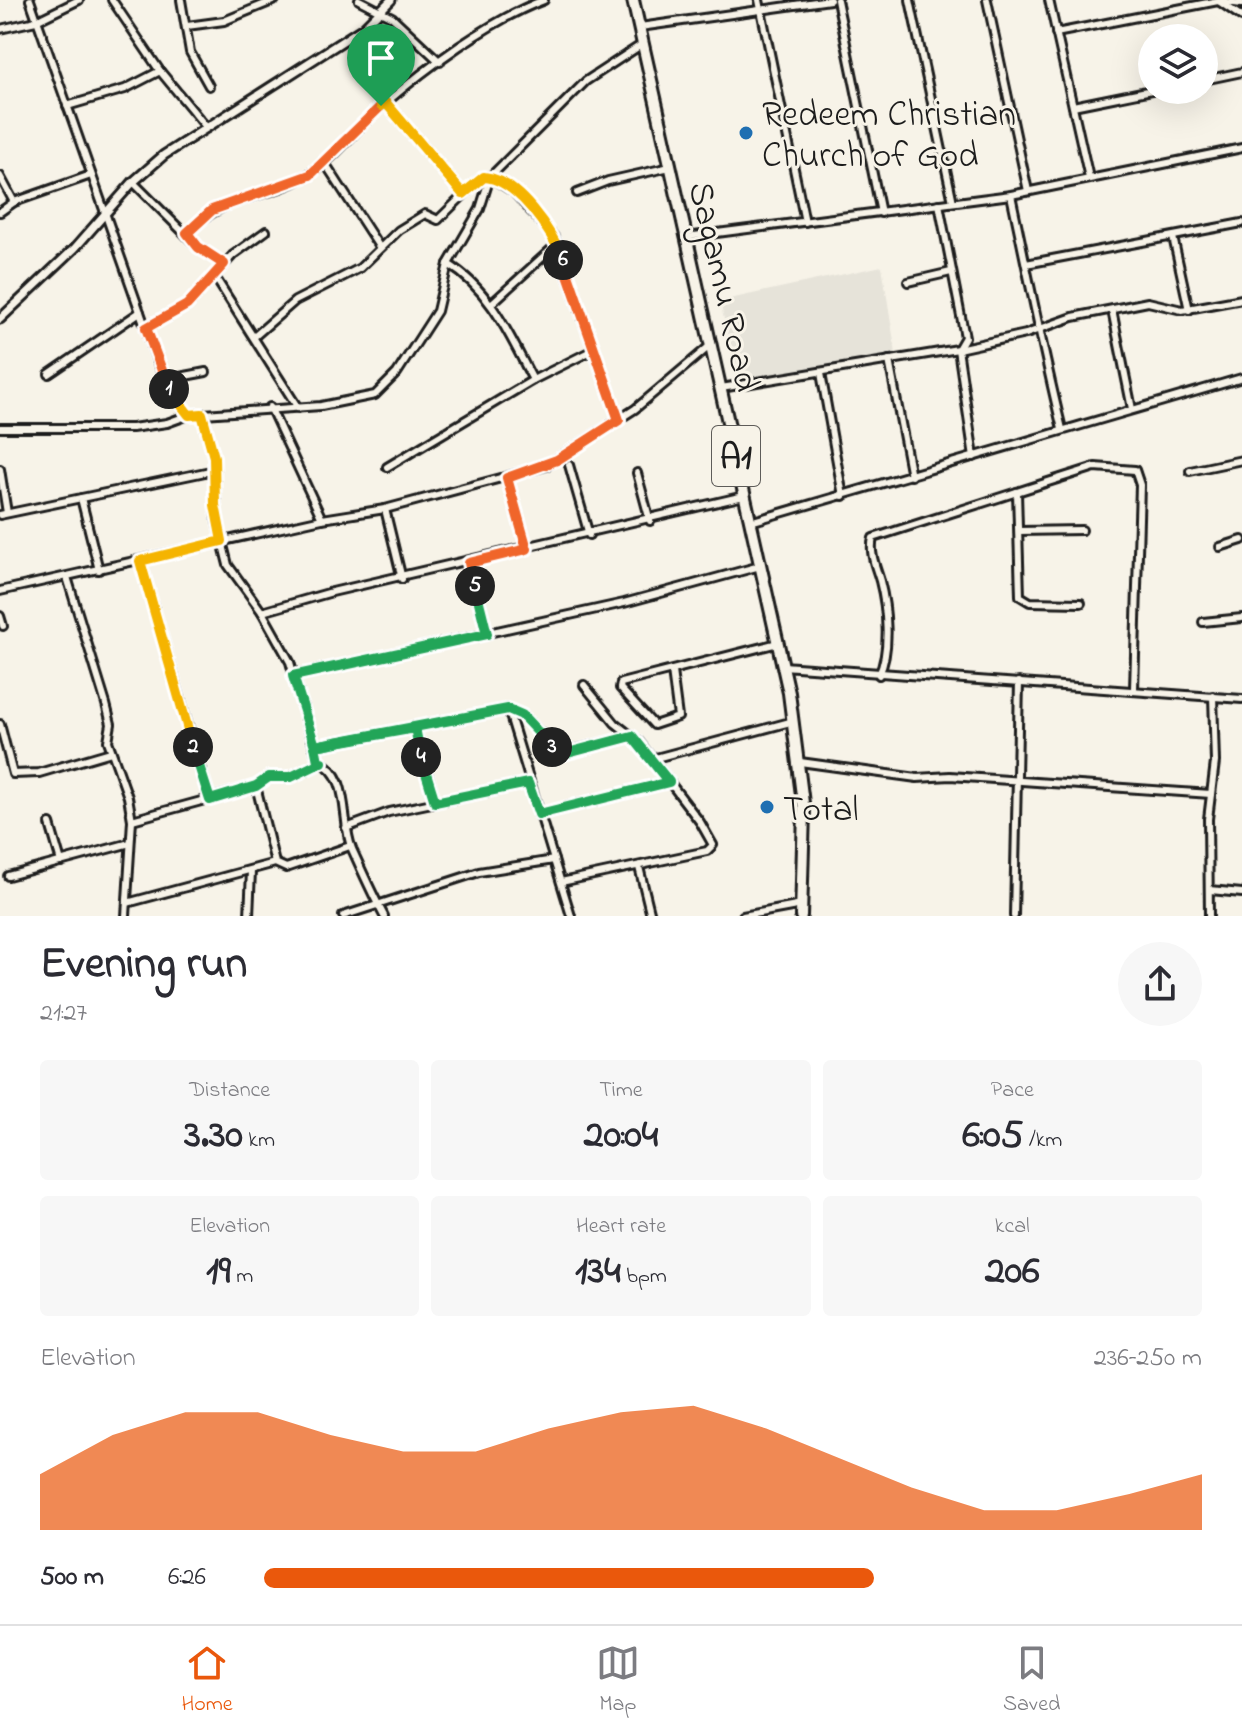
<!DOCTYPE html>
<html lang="en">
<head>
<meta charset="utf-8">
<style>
  :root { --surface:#fff; --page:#f7f7f7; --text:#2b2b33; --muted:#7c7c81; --line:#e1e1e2; --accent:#ea580c }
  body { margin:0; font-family:"Indie Flower",sans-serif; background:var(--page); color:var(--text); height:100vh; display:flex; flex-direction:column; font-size:30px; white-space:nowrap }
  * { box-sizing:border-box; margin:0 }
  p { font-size:26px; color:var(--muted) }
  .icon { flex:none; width:44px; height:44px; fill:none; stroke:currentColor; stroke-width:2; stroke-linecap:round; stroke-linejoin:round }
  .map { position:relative; height:916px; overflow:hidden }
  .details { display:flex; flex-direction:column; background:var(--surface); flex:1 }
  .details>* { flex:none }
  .controls { position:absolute; left:1138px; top:24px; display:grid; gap:16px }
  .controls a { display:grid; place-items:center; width:80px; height:80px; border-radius:50%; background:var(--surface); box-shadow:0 8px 32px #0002; font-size:40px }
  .pin { position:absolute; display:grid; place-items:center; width:68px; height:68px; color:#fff; margin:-82px -34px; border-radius:50% 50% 50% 0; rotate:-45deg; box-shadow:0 0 8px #0007 }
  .pin .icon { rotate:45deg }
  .km { position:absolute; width:40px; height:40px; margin:-20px; border-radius:50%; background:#222; color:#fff; font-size:22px; line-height:40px; text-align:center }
  .round { display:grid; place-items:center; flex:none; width:84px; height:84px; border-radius:42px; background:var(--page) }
  .overview { display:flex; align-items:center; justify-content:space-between; height:136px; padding:0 40px }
  h1 { font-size:44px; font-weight:700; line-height:60px }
  .figures { display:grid; grid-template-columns:repeat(3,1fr); gap:12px; height:136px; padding:8px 40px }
  .figures div { display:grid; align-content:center; border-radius:8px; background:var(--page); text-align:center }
  .figures b { font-size:40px; font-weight:700 }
  .figures small { font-size:22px; font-weight:400 }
  .figures p { font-size:22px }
  .chart { height:224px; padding:16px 40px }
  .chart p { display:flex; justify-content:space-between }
  .chart svg { width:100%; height:144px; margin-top:8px; fill:var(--accent); opacity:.7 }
  ul { padding:0 40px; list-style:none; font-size:26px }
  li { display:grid; grid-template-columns:128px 96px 1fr; align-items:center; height:60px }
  li i { height:20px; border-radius:10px; background:var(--accent) }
  .menu { display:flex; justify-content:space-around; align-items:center; height:112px; border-top:2px solid var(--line); background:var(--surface); font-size:22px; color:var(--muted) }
  .menu a { display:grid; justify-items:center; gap:4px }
  .menu .current { color:var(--accent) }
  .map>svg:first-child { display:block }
  .built { fill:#e6e3d9 }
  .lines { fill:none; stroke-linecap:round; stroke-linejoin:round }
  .minor-casing { stroke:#1c1c1c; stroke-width:12 }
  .tertiary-casing { stroke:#1c1c1c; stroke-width:13 }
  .trunk-casing { stroke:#1c1c1c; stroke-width:16 }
  .minor { stroke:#f7f3e8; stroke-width:6 }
  .tertiary { stroke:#f7f3e8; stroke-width:7 }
  .trunk { stroke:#f7f3e8; stroke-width:10 }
  .split-1-casing { stroke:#fff; stroke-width:16 }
  .split-2-casing { stroke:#fff; stroke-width:16 }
  .split-3-casing { stroke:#fff; stroke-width:16 }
  .split-4-casing { stroke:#fff; stroke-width:16 }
  .split-5-casing { stroke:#fff; stroke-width:16 }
  .split-6-casing { stroke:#fff; stroke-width:16 }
  .split-7-casing { stroke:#fff; stroke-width:16 }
  .split-1 { stroke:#f0652b; stroke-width:10 }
  .split-2 { stroke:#f5b400; stroke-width:10 }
  .split-3 { stroke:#22a559; stroke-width:10 }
  .split-4 { stroke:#22a559; stroke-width:10 }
  .split-5 { stroke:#22a559; stroke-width:10 }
  .split-6 { stroke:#f0652b; stroke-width:10 }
  .split-7 { stroke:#f5b400; stroke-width:10 }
  .poi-dot { fill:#1f6fb2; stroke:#f7f3e8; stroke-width:3 }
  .labels { text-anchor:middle; stroke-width:6; stroke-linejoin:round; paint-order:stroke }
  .shield { fill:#f7f3e8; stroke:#5e5c59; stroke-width:2 }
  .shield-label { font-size:34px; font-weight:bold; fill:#1c1c1c }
  .poi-label { font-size:36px; fill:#1c1c1c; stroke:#f7f3e8; text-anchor:start }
  .street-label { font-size:36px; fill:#1c1c1c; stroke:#f7f3e8 }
</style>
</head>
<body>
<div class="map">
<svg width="1242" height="916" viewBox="0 0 1242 916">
  <rect width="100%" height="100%" fill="#f7f3e8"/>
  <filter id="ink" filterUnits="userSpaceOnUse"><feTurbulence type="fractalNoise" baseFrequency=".0125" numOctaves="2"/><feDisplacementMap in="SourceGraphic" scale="16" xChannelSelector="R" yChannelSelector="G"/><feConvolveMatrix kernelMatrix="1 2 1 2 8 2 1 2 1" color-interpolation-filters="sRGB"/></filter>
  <g filter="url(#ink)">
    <!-- built -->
    <path class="built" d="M882 266 896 354 738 384 720 301Z"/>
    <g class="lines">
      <!-- minor casing -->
      <g class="minor-casing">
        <g id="minor">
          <path d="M30 0 164 380 189 415"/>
          <path d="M112 0 160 71 207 128"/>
          <path d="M181 0 190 52 209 86"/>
          <path d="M359 0 392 17 440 62"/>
          <path d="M759 0 805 222"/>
          <path d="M837 0 881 213"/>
          <path d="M910 0 953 202"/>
          <path d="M987 0 1028 191"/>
          <path d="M1049 0 1089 178"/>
          <path d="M1220 2 1242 17"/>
          <path d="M187 26 224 21 275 0"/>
          <path d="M640 27 830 0"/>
          <path d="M0 29 36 21 79 0"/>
          <path d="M1056 33 1218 1 1242 4"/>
          <path d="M1204 80 1242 72"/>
          <path d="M386 103 463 194"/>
          <path d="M67 106 125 89 160 71"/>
          <path d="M1073 106 1152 90"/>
          <path d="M325 163 380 248"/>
          <path d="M0 176 14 202"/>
          <path d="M133 182 198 247 224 264"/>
          <path d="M577 193 608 181 670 167"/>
          <path d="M1011 195C1028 274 1043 352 1062 429"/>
          <path d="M939 204 965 337 958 349 974 457"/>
          <path d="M0 212 14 202 91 175"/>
          <path d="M187 233C229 191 262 202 306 176 336 159 356 128 382 106 426 68 490 20 544 0"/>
          <path d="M686 237 1011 195 1242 148"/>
          <path d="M1173 237 1189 310"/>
          <path d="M448 264C491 290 510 337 533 380"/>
          <path d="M1026 264 1242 223"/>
          <path d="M215 277 298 408"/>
          <path d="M908 282 951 272"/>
          <path d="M491 304 557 244"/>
          <path d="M1112 310 1132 409"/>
          <path d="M146 328 187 305 233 255 266 231"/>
          <path d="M255 336 295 301 360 268 399 230 425 214 438 220 479 180 490 177 514 192 554 237 619 420"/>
          <path d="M889 360 911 476"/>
          <path d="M821 373 843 496"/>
          <path d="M49 374 140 312"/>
          <path d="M164 380 206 372"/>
          <path d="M721 388 958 349 1026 334 1073 317 1148 302 1182 310 1242 299"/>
          <path d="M270 407 322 519"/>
          <path d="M202 414 214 457 216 517 228 565 262 612 290 662 318 761C352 775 340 821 352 849 362 871 372 894 384 916"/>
          <path d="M0 428H132L167 423 189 415 321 406 375 395 397 373 437 311 448 264 480 209 490 177 586 81 644 43"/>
          <path d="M569 465 589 535"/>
          <path d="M387 467 533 380 593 350"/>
          <path d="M0 469 7 513"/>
          <path d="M1190 471 1242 460"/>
          <path d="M637 473 650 521"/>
          <path d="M507 478 527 549"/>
          <path d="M1017 492 1020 596 1030 602 1081 603"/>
          <path d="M81 498 99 570"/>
          <path d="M385 509 402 579"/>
          <path d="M0 515 215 470"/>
          <path d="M750 522 1242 378"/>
          <path d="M1019 531 1082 530"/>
          <path d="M1220 547 1242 540"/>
          <path d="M140 561 210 800"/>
          <path d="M469 563 487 634"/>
          <path d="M67 577 106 704 111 724 108 741 128 797 132 820 126 916"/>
          <path d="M0 591 322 519 385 509 546 466 635 409 712 344"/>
          <path d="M262 612 332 592 744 496"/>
          <path d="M0 616 3 626"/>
          <path d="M1203 622 1242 618"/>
          <path d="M783 666 1242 699"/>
          <path d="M672 671 678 717 654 725 620 688 621 683 778 643"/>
          <path d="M879 675C891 650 887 608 880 581 876 567 869 553 873 538L1095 467 1135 470 1140 485 1134 689"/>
          <path d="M293 676 624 603 760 566"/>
          <path d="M508 709 571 916"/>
          <path d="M0 724 13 774 39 773 111 752"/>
          <path d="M415 728 435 802"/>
          <path d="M315 746 508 709 522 715 561 753 629 737"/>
          <path d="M652 759 794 721"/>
          <path d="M800 762 917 778 950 776 1211 794"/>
          <path d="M256 786 275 863"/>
          <path d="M539 814 669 782"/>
          <path d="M132 820 256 786 269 777H291L321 763"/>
          <path d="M50 824 61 862"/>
          <path d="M346 828 389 812 528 783"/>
          <path d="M639 867 651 916"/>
          <path d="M8 876 130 843"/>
          <path d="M561 882 707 851 713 845 700 822 639 742 615 723 584 685"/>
          <path d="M1210 890 1242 893"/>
          <path d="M127 903 275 863 286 868 350 846"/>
          <path d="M249 916 251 871"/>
          <path d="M343 916 479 872 554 860"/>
          <path d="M743 916 802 905"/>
          <path d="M1014 916 1019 682"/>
          <path d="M1209 916 1208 819 1215 762 1213 696"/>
        </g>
      </g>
      <!-- tertiary casing -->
      <g class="tertiary-casing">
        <path id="tertiary" d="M0 319 75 248 133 182 164 155 363 28 391 0"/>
      </g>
      <!-- trunk casing -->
      <g class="trunk-casing">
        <path id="trunk" d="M633 0 789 693 804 811 801 916"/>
      </g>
      <!-- minor -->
      <use href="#minor" class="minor"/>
      <!-- tertiary -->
      <use href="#tertiary" class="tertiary"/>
      <!-- trunk -->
      <use href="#trunk" class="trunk"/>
    </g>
  </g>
  <g class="lines" filter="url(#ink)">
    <!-- split-1 casing -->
    <g class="split-1-casing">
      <path id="split-1" d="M169 389 146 328 187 305 224 264 198 247 187 233 212 210 310 175 381 106"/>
    </g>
    <!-- split-2 casing -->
    <g class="split-2-casing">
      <path id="split-2" d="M169 389 189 415 202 414 214 457 215 505 222 541 140 561 193 747"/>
    </g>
    <!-- split-3 casing -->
    <g class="split-3-casing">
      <path id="split-3" d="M193 747 210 800 256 786 269 777H291L322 762 318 761 315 746 508 709 522 715 552 747"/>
    </g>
    <!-- split-4 casing -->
    <g class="split-4-casing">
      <path id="split-4" d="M421 757 435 802 528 783 539 814 669 782 632 736 564 754 552 747"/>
    </g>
    <!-- split-5 casing -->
    <g class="split-5-casing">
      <path id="split-5" d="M421 757 415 728 315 746 293 676 487 634 475 586"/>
    </g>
    <!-- split-6 casing -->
    <g class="split-6-casing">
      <path id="split-6" d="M475 586 469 563 527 549 507 478 557 460 619 420 563 260"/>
    </g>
    <!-- split-7 casing -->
    <g class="split-7-casing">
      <path id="split-7" d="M381 106 386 103 463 194 484 177C517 179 553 232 563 260"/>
    </g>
    <!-- split-1 -->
    <use href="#split-1" class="split-1"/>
    <!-- split-2 -->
    <use href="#split-2" class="split-2"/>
    <!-- split-3 -->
    <use href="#split-3" class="split-3"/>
    <!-- split-4 -->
    <use href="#split-4" class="split-4"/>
    <!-- split-5 -->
    <use href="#split-5" class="split-5"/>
    <!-- split-6 -->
    <use href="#split-6" class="split-6"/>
    <!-- split-7 -->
    <use href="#split-7" class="split-7"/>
  </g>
  <!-- markers -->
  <g class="poi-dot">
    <circle cx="746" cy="133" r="8"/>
    <circle cx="767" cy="807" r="8"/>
  </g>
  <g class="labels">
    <!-- shield labels -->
    <rect class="shield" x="712" y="426" width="48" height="60" rx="6"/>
    <g class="shield-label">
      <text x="736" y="468">A1</text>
    </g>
    <!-- poi labels -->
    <g class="poi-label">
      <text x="762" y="125">Redeem Christian<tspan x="762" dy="41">Church of God</tspan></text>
      <text x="783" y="820">Total</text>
    </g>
    <!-- street labels -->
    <g class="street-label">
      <text transform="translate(726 286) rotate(77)" y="13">Sagamu Road</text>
    </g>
  </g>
</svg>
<div class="controls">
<a><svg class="icon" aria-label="layers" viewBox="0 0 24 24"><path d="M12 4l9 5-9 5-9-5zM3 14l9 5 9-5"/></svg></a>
</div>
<div class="pin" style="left:381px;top:106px;background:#1e9e55"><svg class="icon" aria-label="arrive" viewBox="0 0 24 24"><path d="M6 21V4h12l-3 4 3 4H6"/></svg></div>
<b class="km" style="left:169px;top:389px">1</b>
<b class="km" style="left:193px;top:747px">2</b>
<b class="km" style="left:552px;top:747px">3</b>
<b class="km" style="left:421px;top:757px">4</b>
<b class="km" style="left:475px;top:586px">5</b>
<b class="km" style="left:563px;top:260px">6</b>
</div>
<section class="details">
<div class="overview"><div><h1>Evening run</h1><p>21:27</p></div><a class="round"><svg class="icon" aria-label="share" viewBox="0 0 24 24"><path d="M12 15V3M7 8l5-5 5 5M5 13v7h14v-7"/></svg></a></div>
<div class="figures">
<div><p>Distance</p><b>3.30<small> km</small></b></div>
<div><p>Time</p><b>20:04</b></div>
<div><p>Pace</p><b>6:05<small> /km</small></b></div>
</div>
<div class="figures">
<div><p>Elevation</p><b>19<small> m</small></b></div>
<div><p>Heart rate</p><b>134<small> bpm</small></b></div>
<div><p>kcal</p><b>206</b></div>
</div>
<div class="chart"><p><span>Elevation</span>236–250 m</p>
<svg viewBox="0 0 160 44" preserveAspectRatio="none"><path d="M0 44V27L10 15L20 8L30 8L40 15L50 20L60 20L70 13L80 8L90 6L100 13L110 22L120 31L130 38L140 38L150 33L160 27V44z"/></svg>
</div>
<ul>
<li><b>500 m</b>6:26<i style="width:65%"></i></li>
</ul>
</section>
<nav class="menu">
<a class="current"><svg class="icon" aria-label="home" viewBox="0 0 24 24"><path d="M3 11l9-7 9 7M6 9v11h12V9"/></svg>Home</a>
<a><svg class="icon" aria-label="map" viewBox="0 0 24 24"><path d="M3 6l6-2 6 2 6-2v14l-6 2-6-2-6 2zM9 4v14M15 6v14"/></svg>Map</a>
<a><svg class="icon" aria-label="saved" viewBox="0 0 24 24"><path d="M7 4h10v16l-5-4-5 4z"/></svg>Saved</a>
</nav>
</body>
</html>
